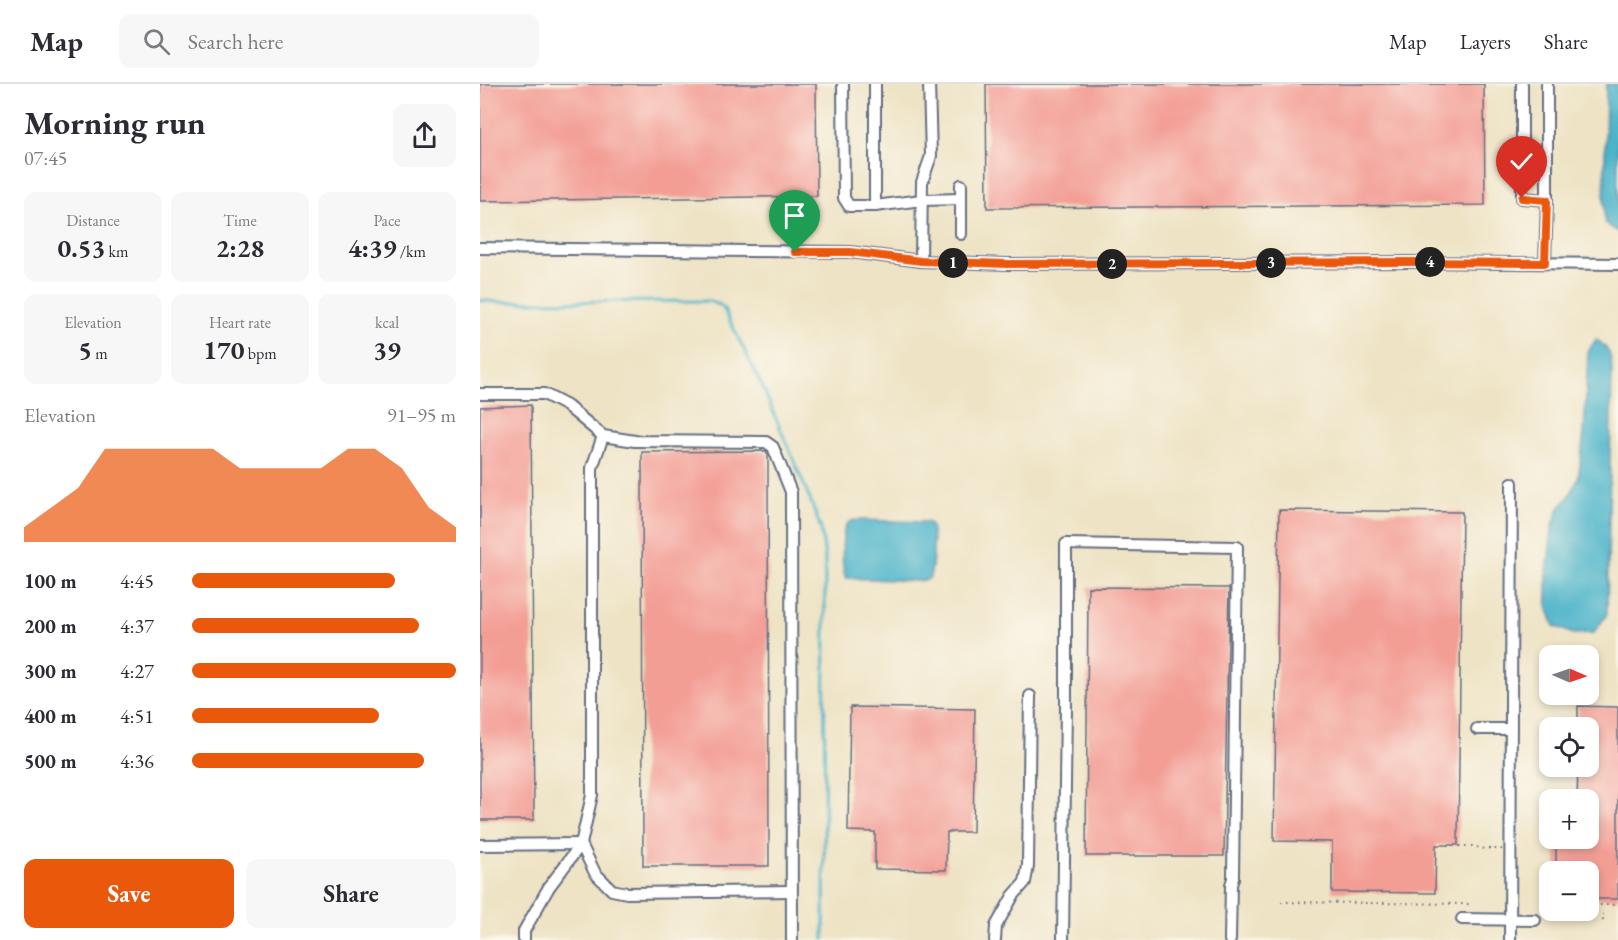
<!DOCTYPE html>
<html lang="en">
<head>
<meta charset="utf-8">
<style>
  :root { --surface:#fff; --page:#f7f7f7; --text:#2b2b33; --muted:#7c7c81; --line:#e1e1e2; --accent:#ea580c }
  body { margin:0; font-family:"EB Garamond",serif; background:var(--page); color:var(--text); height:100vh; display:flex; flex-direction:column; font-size:22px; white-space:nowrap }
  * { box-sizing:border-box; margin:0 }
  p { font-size:20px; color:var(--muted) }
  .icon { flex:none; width:33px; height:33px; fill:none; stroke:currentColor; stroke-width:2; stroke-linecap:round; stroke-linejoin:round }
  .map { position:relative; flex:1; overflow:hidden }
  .drawer { display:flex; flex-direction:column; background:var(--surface); width:480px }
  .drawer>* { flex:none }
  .needle { width:39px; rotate:92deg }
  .fabs { position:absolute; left:1059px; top:561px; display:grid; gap:12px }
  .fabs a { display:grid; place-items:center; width:60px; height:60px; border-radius:12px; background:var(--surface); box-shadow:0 3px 9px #0003; font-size:30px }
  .pin { position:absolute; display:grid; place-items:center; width:51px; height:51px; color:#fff; margin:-62px -26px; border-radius:50% 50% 50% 0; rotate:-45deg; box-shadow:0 0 6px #0007 }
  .pin .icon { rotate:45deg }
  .km { position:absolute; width:30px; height:30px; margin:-15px; border-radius:50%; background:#222; color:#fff; font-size:16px; line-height:30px; text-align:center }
  .round { display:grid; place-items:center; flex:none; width:63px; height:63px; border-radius:12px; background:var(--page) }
  .summary { display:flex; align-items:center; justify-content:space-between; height:102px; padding:0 24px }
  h1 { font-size:33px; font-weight:700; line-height:45px }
  .metrics { display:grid; grid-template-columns:repeat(3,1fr); gap:9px; height:102px; padding:6px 24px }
  .metrics div { display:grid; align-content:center; border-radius:12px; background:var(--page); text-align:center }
  .metrics b { font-size:26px; font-weight:700 }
  .metrics small { font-size:16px; font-weight:400 }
  .metrics p { font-size:16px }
  .chart { height:168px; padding:12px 24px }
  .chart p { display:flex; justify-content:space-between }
  .chart svg { width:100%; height:108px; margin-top:6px; fill:var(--accent); opacity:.7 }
  .cta { display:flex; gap:12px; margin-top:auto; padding:12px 24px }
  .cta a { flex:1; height:69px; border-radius:12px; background:var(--accent); color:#fff; font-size:24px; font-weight:700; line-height:69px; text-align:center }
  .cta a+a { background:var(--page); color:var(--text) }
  ul { padding:0 24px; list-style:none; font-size:20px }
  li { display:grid; grid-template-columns:96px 72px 1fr; align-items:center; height:45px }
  li i { height:15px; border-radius:8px; background:var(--accent) }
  header { display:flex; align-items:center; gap:36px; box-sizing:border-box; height:84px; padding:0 30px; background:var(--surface); border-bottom:2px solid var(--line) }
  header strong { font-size:28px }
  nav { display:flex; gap:33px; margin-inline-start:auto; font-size:21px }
  .search { width:420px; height:54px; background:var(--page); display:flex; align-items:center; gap:15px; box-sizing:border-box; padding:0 21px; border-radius:12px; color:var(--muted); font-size:22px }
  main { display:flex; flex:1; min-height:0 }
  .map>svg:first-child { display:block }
  .water { fill:#4bb4c9; stroke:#337294; stroke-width:1.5 }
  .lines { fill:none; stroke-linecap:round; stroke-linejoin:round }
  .stream { stroke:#4bb4c9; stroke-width:3 }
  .building { fill:#f39e95 }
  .minor-casing { stroke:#656e82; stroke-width:14 }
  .path { stroke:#656e82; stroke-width:2; stroke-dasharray:1.5 4.5; stroke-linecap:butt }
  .minor { stroke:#fff; stroke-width:10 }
  .route-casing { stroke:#fff; stroke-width:12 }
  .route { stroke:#ea580c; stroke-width:8 }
</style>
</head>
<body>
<header>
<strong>Map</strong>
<div class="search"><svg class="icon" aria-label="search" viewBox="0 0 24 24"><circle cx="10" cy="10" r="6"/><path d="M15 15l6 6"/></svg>Search here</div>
<nav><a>Map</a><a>Layers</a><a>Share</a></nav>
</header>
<main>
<section class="drawer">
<div class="summary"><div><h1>Morning run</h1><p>07:45</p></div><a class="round"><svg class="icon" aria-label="share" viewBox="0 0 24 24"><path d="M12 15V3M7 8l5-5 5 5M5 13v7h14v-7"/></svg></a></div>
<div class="metrics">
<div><p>Distance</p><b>0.53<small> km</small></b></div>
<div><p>Time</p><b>2:28</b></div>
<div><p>Pace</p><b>4:39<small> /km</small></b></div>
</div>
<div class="metrics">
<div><p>Elevation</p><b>5<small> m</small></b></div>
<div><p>Heart rate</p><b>170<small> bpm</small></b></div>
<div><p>kcal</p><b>39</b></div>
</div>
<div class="chart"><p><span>Elevation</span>91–95 m</p>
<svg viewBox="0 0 160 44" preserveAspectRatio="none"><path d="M0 44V38L10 30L20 22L30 6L40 6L50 6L60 6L70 6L80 14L90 14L100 14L110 14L120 6L130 6L140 14L150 30L160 38V44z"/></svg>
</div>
<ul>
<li><b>100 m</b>4:45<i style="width:77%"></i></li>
<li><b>200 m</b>4:37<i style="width:86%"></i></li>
<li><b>300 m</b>4:27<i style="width:100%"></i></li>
<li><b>400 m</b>4:51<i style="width:71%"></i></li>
<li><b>500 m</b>4:36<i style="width:88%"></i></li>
</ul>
<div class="cta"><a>Save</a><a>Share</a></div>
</section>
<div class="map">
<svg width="1138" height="856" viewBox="0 0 1138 856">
  <rect width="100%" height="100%" fill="#fbf7ec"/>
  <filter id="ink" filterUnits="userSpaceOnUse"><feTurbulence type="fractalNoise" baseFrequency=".0167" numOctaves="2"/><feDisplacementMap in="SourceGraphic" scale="12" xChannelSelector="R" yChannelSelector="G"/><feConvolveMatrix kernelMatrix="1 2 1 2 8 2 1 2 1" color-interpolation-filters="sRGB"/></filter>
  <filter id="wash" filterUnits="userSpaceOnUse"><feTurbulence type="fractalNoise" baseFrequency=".008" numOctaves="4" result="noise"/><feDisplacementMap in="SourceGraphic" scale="24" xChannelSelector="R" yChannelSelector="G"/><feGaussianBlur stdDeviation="1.35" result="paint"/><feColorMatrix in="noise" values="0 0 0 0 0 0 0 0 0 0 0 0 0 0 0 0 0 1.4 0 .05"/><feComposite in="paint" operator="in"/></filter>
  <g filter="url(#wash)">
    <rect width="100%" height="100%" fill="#eee3c5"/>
    <!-- water -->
    <g class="water">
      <path d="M1126 0H1138V148L1125 139 1124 128Z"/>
      <path d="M1116 255C1130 265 1130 269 1132 285L1127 530 1114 549 1093 550 1074 542 1067 523V489L1072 444 1079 424 1088 414 1098 395 1104 349 1108 268Z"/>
      <path d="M376 436 446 438 451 440C454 458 454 476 450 493L447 496 436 497 366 494C361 486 361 448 367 440 369 437 372 437 376 436Z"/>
    </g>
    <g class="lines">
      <!-- stream -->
      <path class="stream" d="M0 216 17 218 229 217 240 221 244 225 283 304 330 415 341 445 345 473 344 856"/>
    </g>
    <g id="blocks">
      <!-- building -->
      <g class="building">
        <path d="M0 0H336L337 112 0 117Z"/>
        <path d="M506 0H1004L1005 121 507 124Z"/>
        <path d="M51 321 54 736H0V323Z"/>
        <path d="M286 367 288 371 289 782H163L162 368Z"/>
        <path d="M799 426 982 428 978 761H956L955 809 852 808V758L794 757Z"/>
        <path d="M608 503 749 504 744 772H606Z"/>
        <path d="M1098 622 1138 623V815H1108V788H1076V754H1108V716H1097L1098 682H1108V644H1098Z"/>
        <path d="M370 623 495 625 493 748H467L466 786 395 785V748L368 747Z"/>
      </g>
    </g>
  </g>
  <g filter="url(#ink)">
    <use href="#blocks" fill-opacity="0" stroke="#656e82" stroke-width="1.5"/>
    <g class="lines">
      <!-- minor casing -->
      <g class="minor-casing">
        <g id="minor">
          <path d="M363 0 364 114 369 122H395L442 116 481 115"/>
          <path d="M395 0V122"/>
          <path d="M1042 0V114L1067 116 1065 179"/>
          <path d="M1067 0V116"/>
          <path d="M481 101V150"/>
          <path d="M0 164 370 168 441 177 526 180 931 178 1138 180"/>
          <path d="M441 177 442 98 451 72 449 0"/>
          <path d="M0 310H64L87 322 123 352 155 357 286 358 293 363 311 408 312 856"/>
          <path d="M997 645H1031"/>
          <path d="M101 760 115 789 132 806 147 809 311 807"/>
          <path d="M0 761 101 760"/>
          <path d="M982 835 1055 836"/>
          <path d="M44 856V847L69 803 101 760 112 711V384L123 352"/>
          <path d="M515 856 516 842 533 812 545 798 548 782 550 612"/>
          <path d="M583 856 586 623V460L757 463 753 794 751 801 750 856"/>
          <path d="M1030 856 1032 399"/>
        </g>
      </g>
      <!-- path -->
      <g class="path">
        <path d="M967 762H992L1005 765H1022"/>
        <path d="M801 818 992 820"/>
        <path d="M1108 821H1138"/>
        <path d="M1075 826V836"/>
        <path d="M1123 837V830"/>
      </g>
      <!-- minor -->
      <use href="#minor" class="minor"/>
    </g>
  </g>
  <g class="lines" filter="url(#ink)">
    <!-- route casing -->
    <g class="route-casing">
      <path id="route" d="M315 168H370L441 177 526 180 931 178 1065 179 1067 116 1042 114"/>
    </g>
    <!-- route -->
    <use href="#route" class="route"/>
  </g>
</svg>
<div class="fabs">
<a><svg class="needle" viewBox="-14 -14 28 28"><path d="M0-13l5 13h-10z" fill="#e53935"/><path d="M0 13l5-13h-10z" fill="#7c7c81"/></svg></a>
<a><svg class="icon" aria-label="locate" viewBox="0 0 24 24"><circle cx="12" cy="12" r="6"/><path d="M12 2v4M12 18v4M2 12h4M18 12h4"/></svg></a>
<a>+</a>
<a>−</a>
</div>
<div class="pin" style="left:315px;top:168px;background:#1e9e55"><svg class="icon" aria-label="arrive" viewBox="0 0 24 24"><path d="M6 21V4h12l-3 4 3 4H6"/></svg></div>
<div class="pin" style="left:1042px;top:114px;background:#d93025"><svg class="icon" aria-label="check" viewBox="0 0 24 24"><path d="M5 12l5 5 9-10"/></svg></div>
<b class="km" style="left:473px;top:179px">1</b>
<b class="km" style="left:632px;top:180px">2</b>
<b class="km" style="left:791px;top:179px">3</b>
<b class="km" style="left:950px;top:178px">4</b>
</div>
</main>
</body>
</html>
